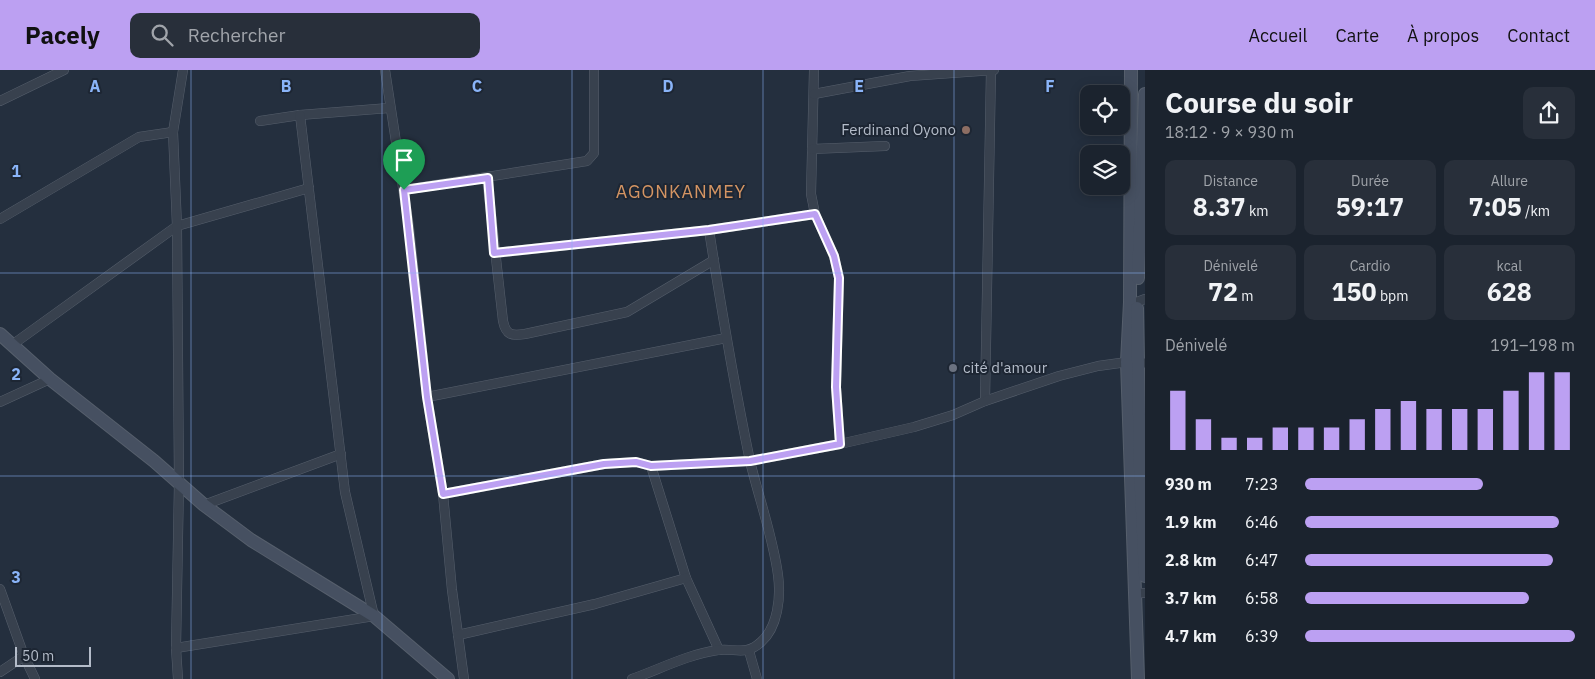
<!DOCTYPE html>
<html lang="fr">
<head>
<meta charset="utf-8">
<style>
  :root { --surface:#1b232e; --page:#282f3a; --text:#f1f3f6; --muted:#a0a4aa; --line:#39404a; --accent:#bca0f2 }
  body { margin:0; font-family:"IBM Plex Sans",sans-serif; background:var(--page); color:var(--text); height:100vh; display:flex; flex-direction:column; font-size:19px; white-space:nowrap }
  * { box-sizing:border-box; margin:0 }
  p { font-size:16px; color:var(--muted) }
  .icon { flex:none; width:28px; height:28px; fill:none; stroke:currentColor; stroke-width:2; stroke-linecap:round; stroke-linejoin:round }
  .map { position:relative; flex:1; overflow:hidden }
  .drawer { display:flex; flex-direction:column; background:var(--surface); width:450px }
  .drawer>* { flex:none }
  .controls { position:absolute; left:1080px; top:15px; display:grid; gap:10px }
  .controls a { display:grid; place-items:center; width:50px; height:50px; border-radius:10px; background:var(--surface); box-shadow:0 2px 12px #0003,0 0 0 1px var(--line); font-size:25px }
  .scale { position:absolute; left:15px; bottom:12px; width:76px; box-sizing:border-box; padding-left:5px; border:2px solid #b4bcc9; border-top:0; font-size:14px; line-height:18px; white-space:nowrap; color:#b4bcc9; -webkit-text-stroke:4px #1d2633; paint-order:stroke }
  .pin { position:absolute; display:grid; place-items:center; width:42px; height:42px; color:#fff; margin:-51px -21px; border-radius:50% 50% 50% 0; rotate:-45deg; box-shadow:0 0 5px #0007 }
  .pin .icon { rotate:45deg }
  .round { display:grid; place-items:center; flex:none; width:52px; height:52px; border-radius:10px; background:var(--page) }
  .head { display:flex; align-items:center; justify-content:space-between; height:85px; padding:0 20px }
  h1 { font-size:28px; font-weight:700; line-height:38px }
  .stats { display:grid; grid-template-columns:repeat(3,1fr); gap:8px; height:85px; padding:5px 20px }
  .stats div { display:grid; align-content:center; border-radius:10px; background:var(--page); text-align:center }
  .stats b { font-size:25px; font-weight:700 }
  .stats small { font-size:14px; font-weight:400 }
  .stats p { font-size:14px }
  .chart { height:140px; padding:10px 20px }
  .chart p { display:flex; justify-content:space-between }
  .chart svg { width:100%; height:90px; margin-top:5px; stroke:var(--accent); stroke-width:6 }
  ul { padding:0 20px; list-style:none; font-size:16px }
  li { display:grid; grid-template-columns:80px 60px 1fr; align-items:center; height:38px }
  li i { height:12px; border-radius:6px; background:var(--accent) }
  header { display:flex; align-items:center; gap:30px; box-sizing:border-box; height:70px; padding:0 25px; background:var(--accent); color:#111 }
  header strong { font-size:24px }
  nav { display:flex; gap:28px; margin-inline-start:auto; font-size:18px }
  .search { width:350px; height:45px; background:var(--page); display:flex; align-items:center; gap:12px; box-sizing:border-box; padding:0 18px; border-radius:10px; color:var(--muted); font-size:19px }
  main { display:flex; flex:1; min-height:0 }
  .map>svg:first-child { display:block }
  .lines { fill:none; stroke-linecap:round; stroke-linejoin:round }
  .minor-casing { stroke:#565f6c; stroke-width:10 }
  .secondary-casing { stroke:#565f6c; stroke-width:14 }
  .minor { stroke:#38414e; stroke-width:9 }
  .secondary { stroke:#465061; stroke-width:12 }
  .route-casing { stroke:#fff; stroke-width:10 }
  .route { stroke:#bca0f2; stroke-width:6 }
  .grid { fill:none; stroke:#8ab4f8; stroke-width:1; stroke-opacity:0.55 }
  .education-dot { fill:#8d6e63; stroke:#1d2633; stroke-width:2 }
  .worship-dot { fill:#6b7280; stroke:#1d2633; stroke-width:2 }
  .labels { text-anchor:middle; stroke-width:4; stroke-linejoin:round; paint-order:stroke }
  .poi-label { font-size:15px; fill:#b4bcc9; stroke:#1d2633; text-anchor:end }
  .quarter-label { font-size:18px; letter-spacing:1px; fill:#d59563; stroke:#1d2633 }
  .grid-label { font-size:16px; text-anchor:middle; font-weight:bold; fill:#8ab4f8; stroke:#1d2633; stroke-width:4; stroke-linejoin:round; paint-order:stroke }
</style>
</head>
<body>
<header>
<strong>Pacely</strong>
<div class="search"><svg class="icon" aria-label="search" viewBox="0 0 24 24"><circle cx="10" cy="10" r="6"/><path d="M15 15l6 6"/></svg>Rechercher</div>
<nav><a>Accueil</a><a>Carte</a><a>À propos</a><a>Contact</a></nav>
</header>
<main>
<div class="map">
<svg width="1145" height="609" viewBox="0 0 1145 609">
  <rect width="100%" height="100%" fill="#242f3e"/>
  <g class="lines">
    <!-- minor casing -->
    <g class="minor-casing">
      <g id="minor">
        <path d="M385 0 409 157 427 327 443 424 452 520 464 609"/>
        <path d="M814 0 811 124 815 144 834 186 839 208 836 317 840 374"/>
        <path d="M814 24 910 6 994 0"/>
        <path d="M0 31 64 0"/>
        <path d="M260 51 300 45 389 38"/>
        <path d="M812 79 885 76"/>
        <path d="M487 108 503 251C506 265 511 266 525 264L627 242 714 190"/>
        <path d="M404 120 587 91 594 83V0"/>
        <path d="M0 149 139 67 173 62"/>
        <path d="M495 183 709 160 815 144"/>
        <path d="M1137 232 1145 229"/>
        <path d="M12 275 177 156 309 118"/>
        <path d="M427 327 726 268"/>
        <path d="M985 331 991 0"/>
        <path d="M0 332 50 309"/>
        <path d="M651 396 686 508 719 580"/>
        <path d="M443 424 604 394 636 392 651 396 750 391 840 374 914 357 953 345 985 331 1059 306 1098 296 1127 292 1145 293"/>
        <path d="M204 435 341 384"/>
        <path d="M0 519 24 586 35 609"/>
        <path d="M1134 523H1145"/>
        <path d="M458 565 595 534 686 508"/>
        <path d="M176 578 374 546 345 422 300 45"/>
        <path d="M749 581 757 609"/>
        <path d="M0 602 24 586"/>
        <path d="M178 609 176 578 179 413 177 156 173 62 183 0"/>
        <path d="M632 609C660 599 689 584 718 580 736 578 746 586 761 572 778 557 781 527 778 505 773 467 759 429 750 391 734 314 721 237 709 160"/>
      </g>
    </g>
    <!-- secondary casing -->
    <g class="secondary-casing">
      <g id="secondary">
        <path d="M1131 0 1130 232 1127 292 1138 609"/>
        <path d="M1138 208 1145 24"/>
        <path d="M1137 238 1140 399 1145 506"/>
        <path d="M0 264 50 309 154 391 204 435 251 470 374 546 448 609"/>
      </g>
    </g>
    <!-- minor -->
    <use href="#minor" class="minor"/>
    <!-- secondary -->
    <use href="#secondary" class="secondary"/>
  </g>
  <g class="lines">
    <!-- route casing -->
    <g class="route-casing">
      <path id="route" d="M488 108 494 183 709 160 815 144 834 186 839 208 836 317 840 374 750 391 651 396 636 392 604 394 443 424 427 327 404 120Z"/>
    </g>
    <!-- route -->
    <use href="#route" class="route"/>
  </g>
  <!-- grid -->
  <path class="grid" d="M191 0V609M382 0V609M572 0V609M763 0V609M954 0V609M0 203H1145M0 406H1145"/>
  <!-- markers -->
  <circle class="education-dot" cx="966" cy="60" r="5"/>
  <circle class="worship-dot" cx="953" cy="298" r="5"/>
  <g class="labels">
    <!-- poi labels -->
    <g class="poi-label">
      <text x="956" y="65">Ferdinand Oyono</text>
      <text x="963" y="303" text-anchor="start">cité d'amour</text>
    </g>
    <!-- quarter labels -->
    <g class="quarter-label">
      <text x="681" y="128">AGONKANMEY</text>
    </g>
  </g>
  <g class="grid-label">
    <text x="95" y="22">A</text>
    <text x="286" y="22">B</text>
    <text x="477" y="22">C</text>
    <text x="668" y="22">D</text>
    <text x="859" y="22">E</text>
    <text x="1050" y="22">F</text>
    <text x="16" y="107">1</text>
    <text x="16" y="310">2</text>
    <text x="16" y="513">3</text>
  </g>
</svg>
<div class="controls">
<a><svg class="icon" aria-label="locate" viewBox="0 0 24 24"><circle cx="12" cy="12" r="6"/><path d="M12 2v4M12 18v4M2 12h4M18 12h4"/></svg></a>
<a><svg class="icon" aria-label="layers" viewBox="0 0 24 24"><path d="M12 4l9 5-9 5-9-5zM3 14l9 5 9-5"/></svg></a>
</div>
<div class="scale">50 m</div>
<div class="pin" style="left:404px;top:120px;background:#1e9e55"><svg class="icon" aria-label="arrive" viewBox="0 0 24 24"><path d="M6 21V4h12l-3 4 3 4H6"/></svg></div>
</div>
<section class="drawer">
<div class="head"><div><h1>Course du soir</h1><p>18:12 · 9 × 930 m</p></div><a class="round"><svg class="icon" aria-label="share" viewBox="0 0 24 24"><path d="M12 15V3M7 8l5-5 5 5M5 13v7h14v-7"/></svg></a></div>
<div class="stats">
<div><p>Distance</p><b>8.37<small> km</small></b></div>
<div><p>Durée</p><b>59:17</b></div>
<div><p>Allure</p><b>7:05<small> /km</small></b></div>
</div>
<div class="stats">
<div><p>Dénivelé</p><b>72<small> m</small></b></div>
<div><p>Cardio</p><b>150<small> bpm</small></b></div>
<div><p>kcal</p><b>628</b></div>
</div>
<div class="chart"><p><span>Dénivelé</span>191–198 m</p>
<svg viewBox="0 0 160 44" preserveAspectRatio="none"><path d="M5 44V15M15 44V29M25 44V38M35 44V38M45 44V33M55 44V33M65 44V33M75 44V29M85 44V24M95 44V20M105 44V24M115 44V24M125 44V24M135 44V15M145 44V6M155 44V6"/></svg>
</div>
<ul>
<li><b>930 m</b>7:23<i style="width:66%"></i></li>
<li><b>1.9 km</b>6:46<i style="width:94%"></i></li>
<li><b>2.8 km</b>6:47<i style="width:92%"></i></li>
<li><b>3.7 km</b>6:58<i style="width:83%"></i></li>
<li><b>4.7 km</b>6:39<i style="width:100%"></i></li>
</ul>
</section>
</main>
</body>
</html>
